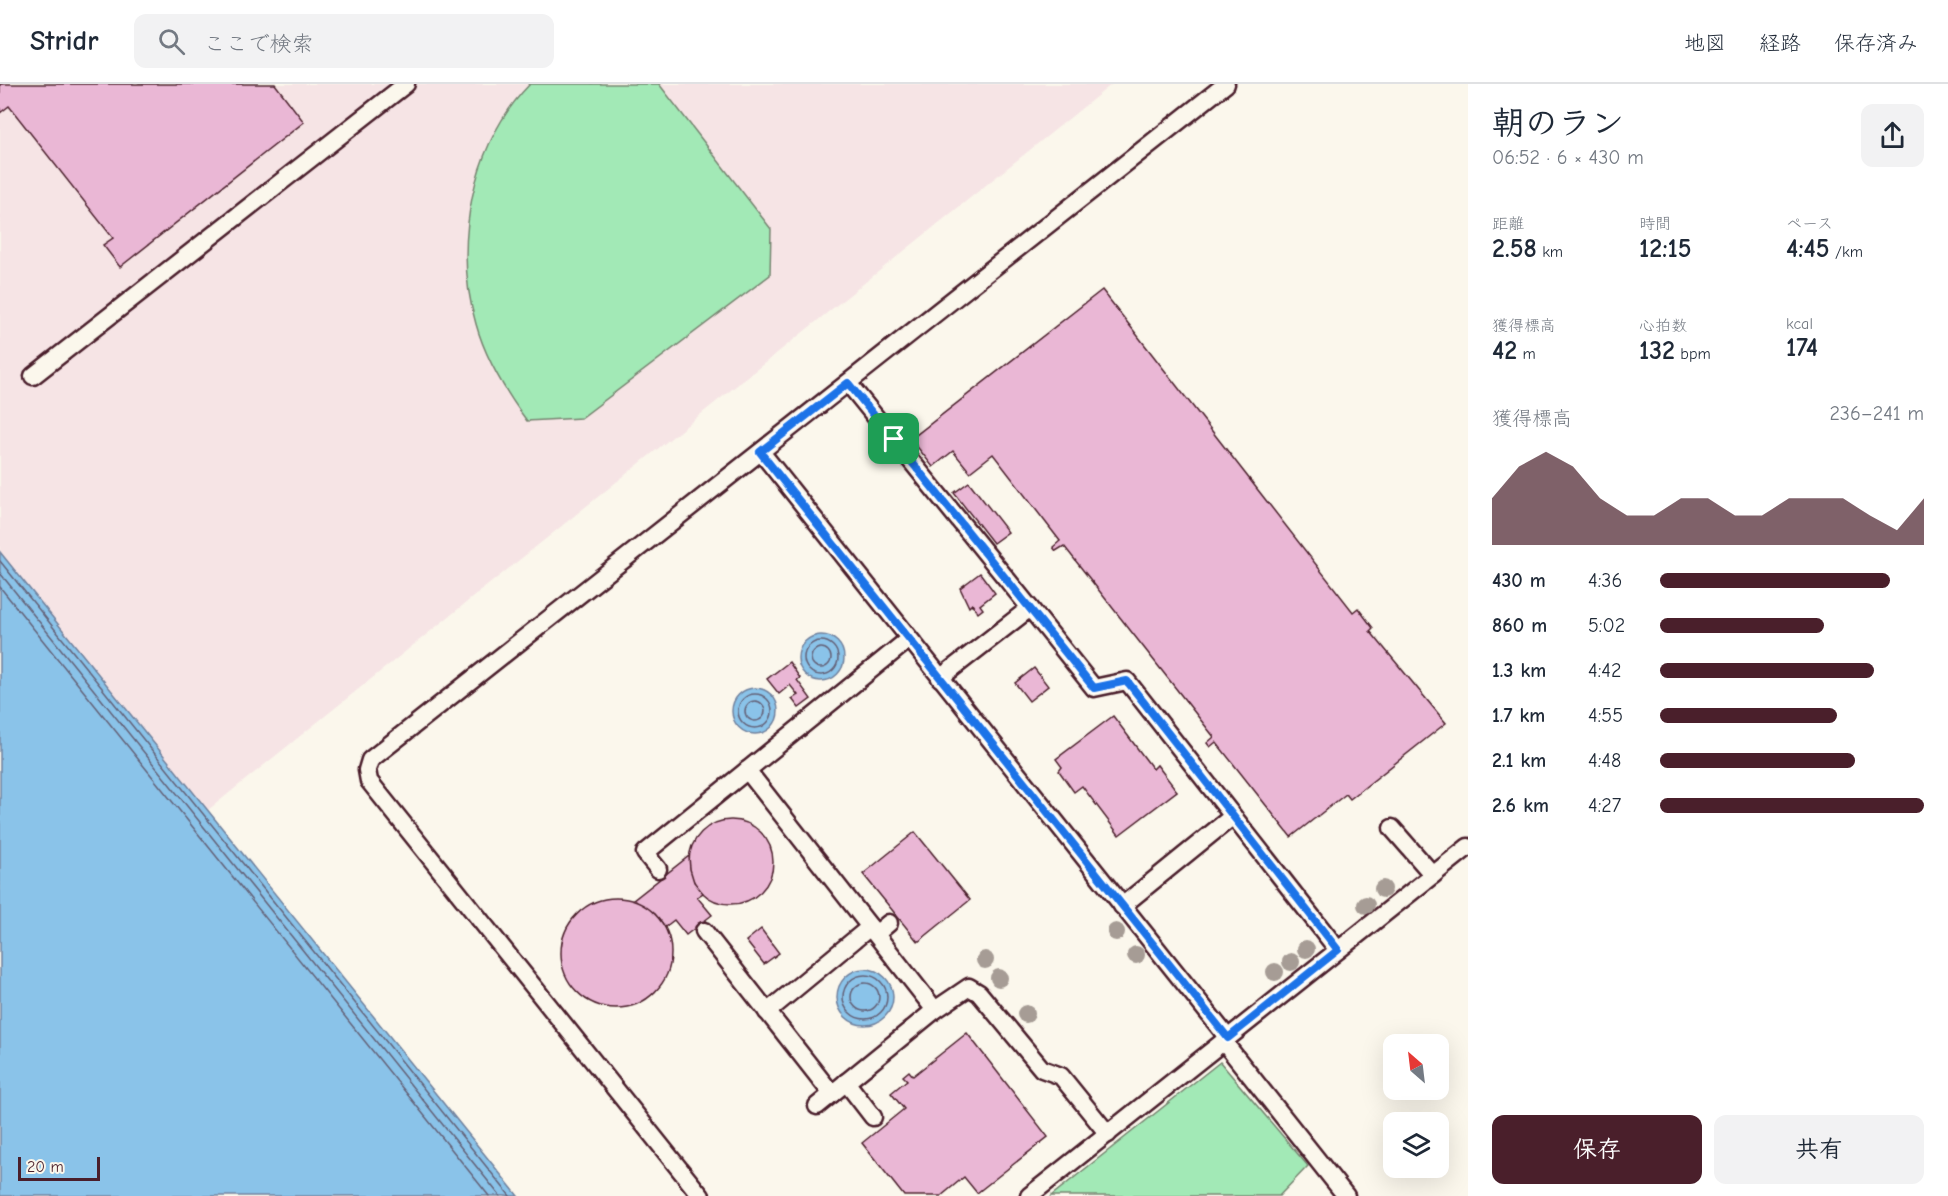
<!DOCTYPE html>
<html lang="ja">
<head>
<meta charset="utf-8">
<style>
  :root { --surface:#fff; --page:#f2f2f3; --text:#1f2937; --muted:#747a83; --line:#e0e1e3; --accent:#4a1f2b }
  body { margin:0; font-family:"Comic Neue","Klee One",sans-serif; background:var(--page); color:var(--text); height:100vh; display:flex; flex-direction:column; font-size:22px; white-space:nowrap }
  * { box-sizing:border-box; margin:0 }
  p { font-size:20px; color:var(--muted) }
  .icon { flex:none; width:33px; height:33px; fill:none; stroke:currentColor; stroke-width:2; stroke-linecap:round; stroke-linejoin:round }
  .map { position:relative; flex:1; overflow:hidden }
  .sheet { display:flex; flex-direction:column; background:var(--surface); width:480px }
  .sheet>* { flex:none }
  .needle { width:39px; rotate:332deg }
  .tools { position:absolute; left:1383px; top:950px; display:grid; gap:12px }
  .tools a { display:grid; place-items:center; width:66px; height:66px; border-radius:12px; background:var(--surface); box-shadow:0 6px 24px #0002; font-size:30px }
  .scale { position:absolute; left:18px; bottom:15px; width:82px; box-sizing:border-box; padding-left:6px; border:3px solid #4a1f2b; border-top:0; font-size:16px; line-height:21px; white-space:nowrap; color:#4a1f2b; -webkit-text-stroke:4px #fbf7ec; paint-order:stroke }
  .pin { position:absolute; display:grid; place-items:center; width:51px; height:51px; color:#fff; margin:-26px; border-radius:12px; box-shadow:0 3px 9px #0006 }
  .round { display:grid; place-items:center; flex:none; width:63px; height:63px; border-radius:12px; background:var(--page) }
  .overview { display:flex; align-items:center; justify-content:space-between; height:102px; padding:0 24px }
  h1 { font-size:33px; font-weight:800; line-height:45px }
  .stats { display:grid; grid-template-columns:repeat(3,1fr); gap:9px; height:102px; padding:6px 24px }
  .stats div { display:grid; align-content:center }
  .stats b { font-size:26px; font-weight:800 }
  .stats small { font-size:16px; font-weight:400 }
  .stats p { font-size:16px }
  .chart { height:168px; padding:12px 24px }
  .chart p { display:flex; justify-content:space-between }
  .chart svg { width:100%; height:108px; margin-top:6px; fill:var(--accent); opacity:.7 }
  .action { display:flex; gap:12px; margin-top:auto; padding:12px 24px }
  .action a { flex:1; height:69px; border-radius:12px; background:var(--accent); color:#fff; font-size:24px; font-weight:800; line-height:69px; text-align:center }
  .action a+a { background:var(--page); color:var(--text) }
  ul { padding:0 24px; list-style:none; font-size:20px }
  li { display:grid; grid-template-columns:96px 72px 1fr; align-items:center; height:45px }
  li i { height:15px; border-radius:8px; background:var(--accent) }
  header { display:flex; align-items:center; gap:36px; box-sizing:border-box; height:84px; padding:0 30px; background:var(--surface); border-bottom:2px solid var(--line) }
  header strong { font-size:28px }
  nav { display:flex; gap:33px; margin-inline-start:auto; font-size:21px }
  .search { width:420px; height:54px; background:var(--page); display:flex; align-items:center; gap:15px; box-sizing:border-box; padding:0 21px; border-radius:12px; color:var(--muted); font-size:22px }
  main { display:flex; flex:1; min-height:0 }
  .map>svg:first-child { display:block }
  .built { fill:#f6e4e5 }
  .green { fill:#a2e9b6; stroke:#768470; stroke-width:1.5 }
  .water { fill:#8ac3e9; stroke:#70819d; stroke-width:1.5 }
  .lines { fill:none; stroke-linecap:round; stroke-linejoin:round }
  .shore { stroke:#646177; stroke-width:1.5 }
  .building { fill:#eab7d5; stroke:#4a1f2b; stroke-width:1.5 }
  .lane-casing { stroke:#4a1f2b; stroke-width:21 }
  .lane { stroke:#fbf7ec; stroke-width:16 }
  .tree { fill:#a69c95 }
  .route-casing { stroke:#fff; stroke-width:12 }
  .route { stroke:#1a73e8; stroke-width:8 }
</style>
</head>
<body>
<header>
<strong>Stridr</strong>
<div class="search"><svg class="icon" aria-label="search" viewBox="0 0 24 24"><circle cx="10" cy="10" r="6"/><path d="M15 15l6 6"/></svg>ここで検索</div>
<nav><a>地図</a><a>経路</a><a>保存済み</a></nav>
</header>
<main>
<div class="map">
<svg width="1468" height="1112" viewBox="0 0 1468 1112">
  <rect width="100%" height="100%" fill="#fbf7ec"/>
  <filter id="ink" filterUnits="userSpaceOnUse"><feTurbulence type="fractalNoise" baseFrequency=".0167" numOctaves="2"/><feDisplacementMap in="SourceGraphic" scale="12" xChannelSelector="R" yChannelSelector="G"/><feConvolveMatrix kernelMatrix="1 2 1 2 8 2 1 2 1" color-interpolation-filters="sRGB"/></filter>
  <g filter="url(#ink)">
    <!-- built -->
    <path class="built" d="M0 0H1112L208 726 0 468Z"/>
    <!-- green -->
    <g class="green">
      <path d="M530 0H659L771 145 770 191 581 334 527 337C505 307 486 276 476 240 453 161 471 60 530 0Z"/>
      <path d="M1220 978 1308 1082 1279 1112H1051Z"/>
    </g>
    <!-- water -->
    <g class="water">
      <path d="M0 468 518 1112H0Z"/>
      <circle cx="821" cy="574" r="23"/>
      <circle cx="755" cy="627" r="23"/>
      <circle cx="865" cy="913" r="28"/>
    </g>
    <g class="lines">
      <!-- shore -->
      <g class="shore">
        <path d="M0 477 510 1112"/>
        <path d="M0 489 500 1112"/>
        <path d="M0 503 489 1112"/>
        <circle cx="821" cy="574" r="17"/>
        <circle cx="821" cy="574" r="10"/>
        <circle cx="755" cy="627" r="17"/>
        <circle cx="755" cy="627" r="10"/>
        <circle cx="865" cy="913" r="22"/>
        <circle cx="865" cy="913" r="14"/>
      </g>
    </g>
    <!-- building -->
    <g class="building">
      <path d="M0 0H275L304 38 120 183 103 161 113 154 9 22 0 29Z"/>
      <path d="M1102 206 1353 528 1358 524 1373 544 1370 547 1446 639 1350 715 1346 710 1291 753 1216 658 1210 663 1207 659 1214 653 1064 462 1056 467 1053 463 1060 457 993 370 970 388 953 367 933 383 911 355Z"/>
      <path d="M969 398 1008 448 993 459 954 409Z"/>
      <path d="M980 489 995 509 980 521 983 525 978 529 972 520 969 523 960 504Z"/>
      <path d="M789 578 800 594 797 596 811 615 799 624 792 615 798 611 790 601 779 610 767 595Z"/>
      <path d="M1034 584 1048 602 1029 617 1015 599Z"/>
      <path d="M1113 632 1153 685 1157 681 1177 707 1119 751 1082 702 1074 708 1059 687 1062 683 1056 675Z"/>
      <circle cx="731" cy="778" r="42"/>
      <path d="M915 748 970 816 918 858 863 790Z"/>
      <path d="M689 772 690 785 694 798 703 809 697 813 712 831 686 851 674 836 665 843 655 830 632 817Z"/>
      <circle cx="616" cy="869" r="55"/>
      <path d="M761 845 779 869 764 880 746 857Z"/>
      <path d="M967 949 1048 1053 977 1109 964 1093 941 1112H904L862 1059 904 1025 891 1009 907 996 903 992 909 987 913 992Z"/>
    </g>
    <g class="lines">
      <!-- lane casing -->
      <g class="lane-casing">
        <g id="lane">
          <path d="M33 292 406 0"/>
          <path d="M848 299 1030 524"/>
          <path d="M761 368 1228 954"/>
          <path d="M940 594 1030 524 1094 604 1127 597 1338 866"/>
          <path d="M747 686 935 926"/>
          <path d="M1392 744 1433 791"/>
          <path d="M658 785 645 769 909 555"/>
          <path d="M1122 822 1233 732"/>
          <path d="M704 847 832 1010"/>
          <path d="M876 850 889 839"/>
          <path d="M767 928 870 843"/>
          <path d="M1223 957 1346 1112"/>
          <path d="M846 998 873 1033"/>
          <path d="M817 1022 935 926 969 903 979 909 1042 985 1061 992 1108 1050"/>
          <path d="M701 1112 369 697 367 686 370 676 1226 0"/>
          <path d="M1029 1112 1468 763"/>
        </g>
      </g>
      <!-- lane -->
      <use href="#lane" class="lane"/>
    </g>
    <!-- trees -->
    <g class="tree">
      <circle cx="1383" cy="805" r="9"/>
      <circle cx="1366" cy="821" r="9"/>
      <circle cx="1116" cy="848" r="9"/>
      <circle cx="1306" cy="865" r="9"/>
      <circle cx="1136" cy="871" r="9"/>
      <circle cx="985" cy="876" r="9"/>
      <circle cx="1291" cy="878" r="9"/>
      <circle cx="1275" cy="888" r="9"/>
      <circle cx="999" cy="894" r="9"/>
      <circle cx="1026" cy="930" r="9"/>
    </g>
  </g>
  <g class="lines" filter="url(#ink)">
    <!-- route casing -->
    <g class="route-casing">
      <path id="route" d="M848 299 1094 604 1127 597 1338 866 1228 954 760 368Z"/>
    </g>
    <!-- route -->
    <use href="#route" class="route"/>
  </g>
</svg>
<div class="tools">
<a><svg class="needle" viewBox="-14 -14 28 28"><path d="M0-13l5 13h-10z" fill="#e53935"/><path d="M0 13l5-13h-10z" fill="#747a83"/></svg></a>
<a><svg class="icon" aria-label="layers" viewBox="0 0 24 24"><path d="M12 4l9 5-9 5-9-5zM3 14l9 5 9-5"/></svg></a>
</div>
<div class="scale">20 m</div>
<div class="pin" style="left:894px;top:355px;background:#1e9e55"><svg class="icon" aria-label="arrive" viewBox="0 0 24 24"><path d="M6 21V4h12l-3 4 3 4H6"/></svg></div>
</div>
<section class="sheet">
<div class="overview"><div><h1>朝のラン</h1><p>06:52 · 6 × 430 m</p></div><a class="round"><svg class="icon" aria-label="share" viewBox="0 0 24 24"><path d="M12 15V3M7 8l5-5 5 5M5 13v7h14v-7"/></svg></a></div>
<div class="stats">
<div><p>距離</p><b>2.58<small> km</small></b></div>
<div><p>時間</p><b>12:15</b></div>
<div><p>ペース</p><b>4:45<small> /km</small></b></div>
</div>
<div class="stats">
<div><p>獲得標高</p><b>42<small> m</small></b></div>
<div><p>心拍数</p><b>132<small> bpm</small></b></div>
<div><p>kcal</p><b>174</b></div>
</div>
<div class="chart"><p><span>獲得標高</span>236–241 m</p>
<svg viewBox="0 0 160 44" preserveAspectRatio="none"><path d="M0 44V25L10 12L20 6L30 12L40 25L50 32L60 32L70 25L80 25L90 32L100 32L110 25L120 25L130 25L140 32L150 38L160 25V44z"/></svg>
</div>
<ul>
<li><b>430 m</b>4:36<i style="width:87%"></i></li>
<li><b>860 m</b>5:02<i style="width:62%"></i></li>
<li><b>1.3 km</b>4:42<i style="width:81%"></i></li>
<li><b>1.7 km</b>4:55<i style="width:67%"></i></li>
<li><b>2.1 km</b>4:48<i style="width:74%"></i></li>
<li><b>2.6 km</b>4:27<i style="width:100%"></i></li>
</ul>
<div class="action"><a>保存</a><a>共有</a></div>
</section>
</main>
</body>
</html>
